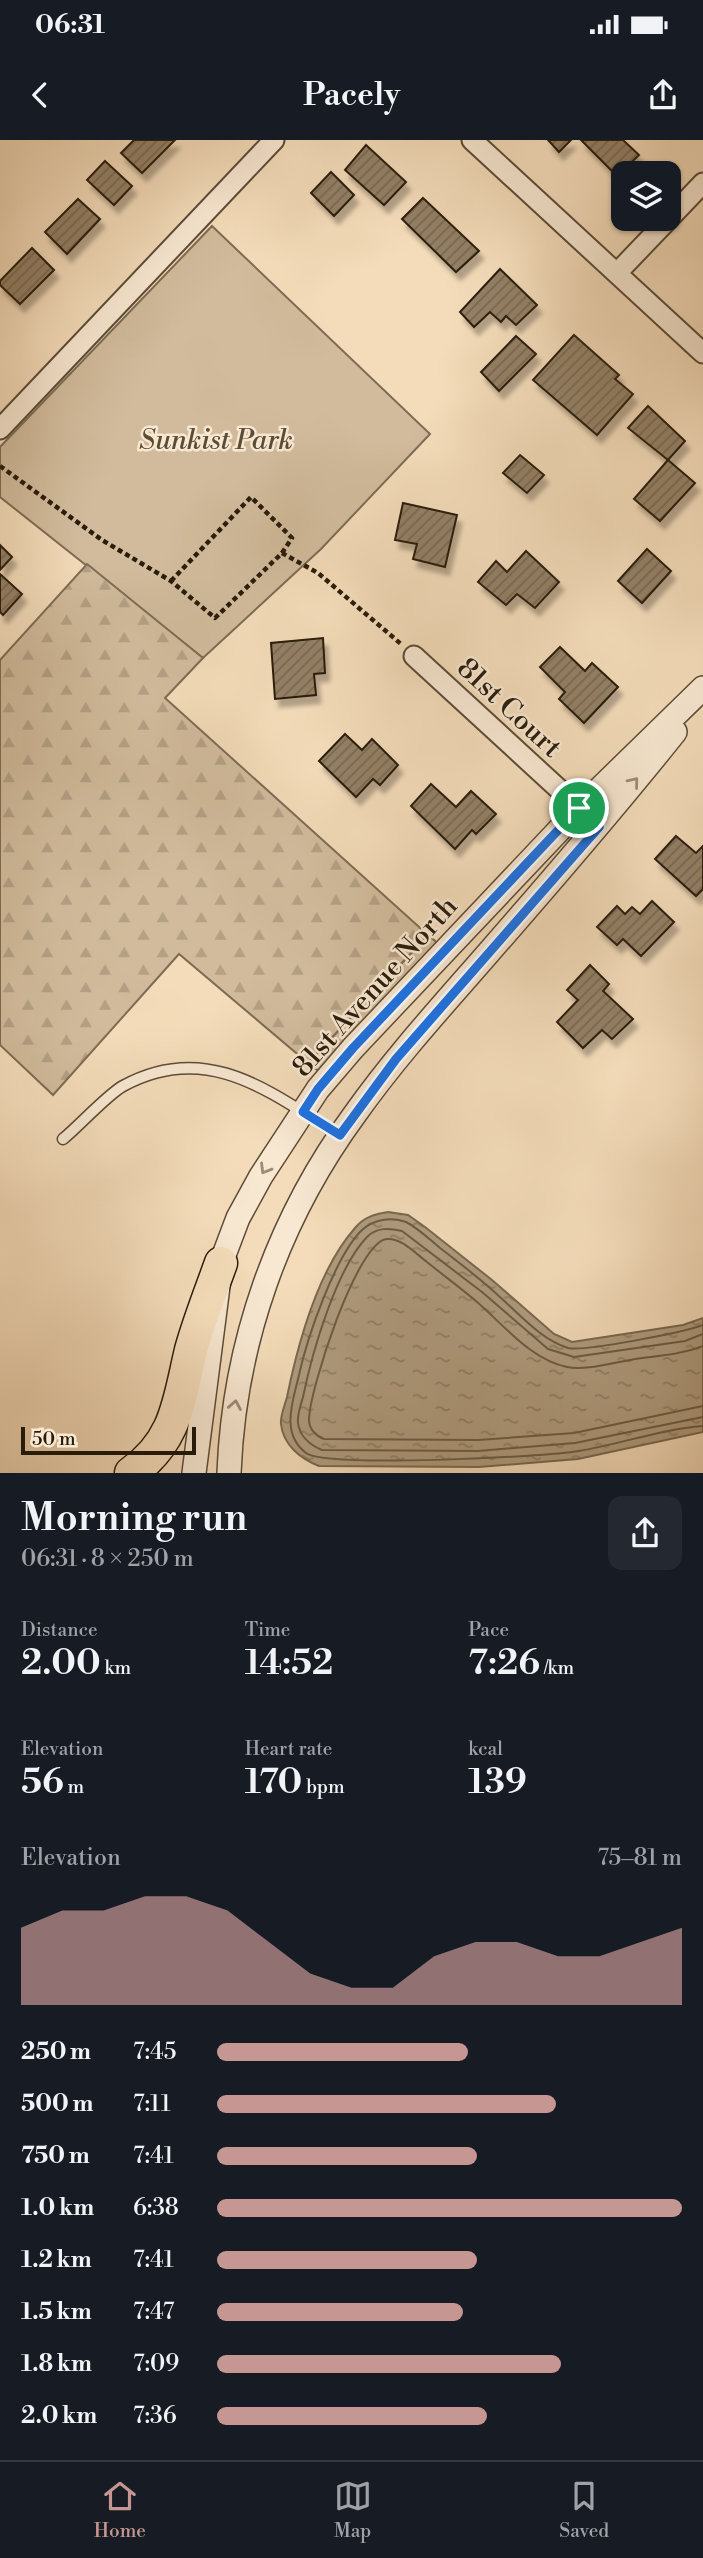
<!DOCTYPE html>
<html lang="en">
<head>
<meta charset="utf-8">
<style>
  :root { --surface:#171b24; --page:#242831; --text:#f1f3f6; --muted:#9ea1a6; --line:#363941; --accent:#c59692 }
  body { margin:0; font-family:"Libre Bodoni",serif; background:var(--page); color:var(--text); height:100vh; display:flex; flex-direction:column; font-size:26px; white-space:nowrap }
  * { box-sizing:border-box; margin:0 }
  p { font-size:23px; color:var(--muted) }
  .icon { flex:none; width:38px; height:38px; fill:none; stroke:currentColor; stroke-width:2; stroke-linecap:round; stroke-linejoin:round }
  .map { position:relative; height:1333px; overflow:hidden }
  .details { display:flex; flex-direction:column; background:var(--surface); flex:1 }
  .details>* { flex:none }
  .buttons { position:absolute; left:611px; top:21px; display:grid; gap:14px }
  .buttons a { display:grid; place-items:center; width:70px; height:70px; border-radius:14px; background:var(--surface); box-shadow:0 2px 5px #0004; font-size:35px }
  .scale { position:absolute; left:21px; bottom:18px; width:175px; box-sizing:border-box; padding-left:7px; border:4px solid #291c0b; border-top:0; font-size:19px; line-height:24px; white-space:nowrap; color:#291c0b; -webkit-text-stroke:5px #f8e8d2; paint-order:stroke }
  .pin { position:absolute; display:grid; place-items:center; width:60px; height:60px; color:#fff; margin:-30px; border:4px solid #fff; border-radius:50%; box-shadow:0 2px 7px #0007 }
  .round { display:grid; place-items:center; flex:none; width:74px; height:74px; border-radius:14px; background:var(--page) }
  .headline { display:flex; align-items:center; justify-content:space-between; height:119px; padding:0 21px }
  h1 { font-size:38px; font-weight:600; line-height:52px }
  .stats { display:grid; grid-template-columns:repeat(3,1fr); gap:10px; height:119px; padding:7px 21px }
  .stats div { display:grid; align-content:center }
  .stats b { font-size:35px; font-weight:600 }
  .stats small { font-size:19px; font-weight:400 }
  .stats p { font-size:19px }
  .chart { height:196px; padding:14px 21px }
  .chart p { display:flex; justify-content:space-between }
  .chart svg { width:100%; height:126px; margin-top:7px; fill:var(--accent); opacity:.7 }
  ul { padding:0 21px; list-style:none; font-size:23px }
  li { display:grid; grid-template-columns:112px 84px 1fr; align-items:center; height:52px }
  li i { height:18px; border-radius:9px; background:var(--accent) }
  .status { display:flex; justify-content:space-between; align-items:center; height:49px; padding:0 35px; background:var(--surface); direction:ltr }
  .status svg { height:19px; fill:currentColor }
  header { display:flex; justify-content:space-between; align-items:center; height:91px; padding:0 21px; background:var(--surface); font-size:32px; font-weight:600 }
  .dock { display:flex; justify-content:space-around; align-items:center; height:98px; border-top:2px solid var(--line); background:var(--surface); font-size:19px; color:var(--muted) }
  .dock a { display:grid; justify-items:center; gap:4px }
  .dock .on { color:var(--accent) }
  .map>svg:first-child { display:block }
  .green { fill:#d1bb9c; stroke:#7d6c54; stroke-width:2 }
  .forest { fill:url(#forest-firs); stroke:#7d6c54; stroke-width:2 }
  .water { fill:url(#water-ripples); stroke:#796850; stroke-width:2 }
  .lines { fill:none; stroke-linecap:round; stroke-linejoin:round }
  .shore { stroke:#6c5c44; stroke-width:2 }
  .building { fill:url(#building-hatch); stroke:#291c0b; stroke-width:2; filter:url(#shadow) }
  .service-casing { stroke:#5c4c37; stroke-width:13 }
  .minor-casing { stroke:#5c4c37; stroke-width:23 }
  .tertiary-casing { stroke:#5c4c37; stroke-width:26 }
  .trunk-casing { stroke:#291c0b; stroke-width:35 }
  .path { stroke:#291c0b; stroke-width:4.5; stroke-dasharray:5 3.5; stroke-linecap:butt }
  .service { stroke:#f8e8d2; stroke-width:10 }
  .minor { stroke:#f8e8d2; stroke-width:19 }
  .tertiary { stroke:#f8e8d2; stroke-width:23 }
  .trunk { stroke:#f4dcba; stroke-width:32 }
  .oneway { stroke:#9b8c78 }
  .route-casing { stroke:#fff; stroke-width:14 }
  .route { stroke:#1a73e8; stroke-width:9 }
  .labels { text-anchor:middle; stroke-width:5; stroke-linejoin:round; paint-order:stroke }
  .park-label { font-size:28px; font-style:italic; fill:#5b4c36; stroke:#f8e8d2 }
  .street-label { font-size:28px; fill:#291c0b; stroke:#f8e8d2 }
</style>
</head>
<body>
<div class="status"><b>06:31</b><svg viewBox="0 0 49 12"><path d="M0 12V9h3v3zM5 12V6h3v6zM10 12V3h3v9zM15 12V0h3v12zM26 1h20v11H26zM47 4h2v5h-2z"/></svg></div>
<header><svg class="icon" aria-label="back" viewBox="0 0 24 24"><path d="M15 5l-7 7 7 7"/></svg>Pacely<svg class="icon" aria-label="share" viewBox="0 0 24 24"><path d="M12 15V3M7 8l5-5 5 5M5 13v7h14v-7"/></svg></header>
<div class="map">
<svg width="703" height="1333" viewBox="0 0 703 1333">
  <defs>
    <pattern id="forest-firs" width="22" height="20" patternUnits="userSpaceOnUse" patternTransform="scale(1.75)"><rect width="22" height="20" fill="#d1bb9c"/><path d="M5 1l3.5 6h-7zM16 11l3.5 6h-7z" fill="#b3a085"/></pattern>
    <pattern id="water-ripples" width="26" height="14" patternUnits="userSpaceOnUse" patternTransform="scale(1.75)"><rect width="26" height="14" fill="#af9b7e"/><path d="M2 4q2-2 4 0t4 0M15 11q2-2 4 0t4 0" fill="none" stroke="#8e7e65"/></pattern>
    <pattern id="building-hatch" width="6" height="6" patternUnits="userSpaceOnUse" patternTransform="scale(1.75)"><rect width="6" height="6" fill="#938066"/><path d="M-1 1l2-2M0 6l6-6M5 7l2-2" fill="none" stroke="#786852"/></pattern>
    <filter id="shadow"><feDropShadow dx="4.5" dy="8" stdDeviation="2" flood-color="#0004"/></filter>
  </defs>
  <rect width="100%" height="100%" fill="#f4dcba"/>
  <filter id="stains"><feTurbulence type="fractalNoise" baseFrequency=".00286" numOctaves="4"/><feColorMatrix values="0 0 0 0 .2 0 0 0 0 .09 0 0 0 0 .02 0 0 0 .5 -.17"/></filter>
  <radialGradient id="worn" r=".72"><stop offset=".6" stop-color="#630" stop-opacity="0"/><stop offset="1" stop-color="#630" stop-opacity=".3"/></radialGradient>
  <!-- green -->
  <g class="green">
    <path d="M212 86 430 294 321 409 203 518 0 357V307Z"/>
    <path d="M428 795 440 805 321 933 308 923Z"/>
  </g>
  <!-- forest -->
  <path class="forest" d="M87 424 203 518 165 558 428 795 308 923 179 814 53 955 0 905V520Z"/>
  <!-- water -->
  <path class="water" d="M388 1072 408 1075 425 1087 492 1140 554 1194 572 1202 683 1185 703 1178V1292L578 1319 479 1327 319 1326C301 1319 283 1305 281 1284 280 1276 285 1265 287 1257 298 1203 318 1130 355 1088 364 1077 375 1074 388 1072Z"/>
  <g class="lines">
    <!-- shore -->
    <g class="shore">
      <path d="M703 1185C685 1192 584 1212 568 1208 542 1200 521 1176 501 1158 482 1140 461 1124 440 1108 429 1099 418 1088 406 1082 391 1076 373 1080 362 1090 335 1116 307 1198 299 1235 293 1261 280 1293 306 1313 326 1328 544 1317 579 1311 620 1304 662 1289 703 1286"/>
      <path d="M703 1194 685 1201 574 1217 548 1209 482 1152 402 1091C389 1088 377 1087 367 1097 336 1129 312 1213 303 1257 301 1264 297 1275 298 1283 300 1297 310 1305 322 1310L478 1311 575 1303 703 1277"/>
      <path d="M703 1206C680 1215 654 1216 630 1220 611 1223 585 1231 567 1227 531 1220 504 1185 477 1162 461 1148 444 1136 427 1122 416 1114 402 1098 387 1099 357 1101 309 1251 309 1280 309 1289 316 1296 324 1299L478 1300 574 1293 703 1266"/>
    </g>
  </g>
  <!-- building -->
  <g class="building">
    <path d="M134 0H175L142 33 121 13Z"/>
    <path d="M548 0H571L559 12Z"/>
    <path d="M581 0H623L639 15 617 36Z"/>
    <path d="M366 5 406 42 384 65 345 30Z"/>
    <path d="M105 21 132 46 114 65 87 40Z"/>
    <path d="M331 32 354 55 334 76 311 53Z"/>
    <path d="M423 58 479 111 456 132 402 79Z"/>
    <path d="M78 59 100 79 67 114 45 92Z"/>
    <path d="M32 108 54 130 20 164 0 145V141Z"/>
    <path d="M500 129 537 165 516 185 506 176 501 182 490 172 474 187 460 172Z"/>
    <path d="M574 195 619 235 615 239 633 254 597 295 533 240Z"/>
    <path d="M516 196 536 214 499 251 481 232Z"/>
    <path d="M648 266 685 301 668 320 628 288Z"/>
    <path d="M520 315 544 335 527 353 503 333Z"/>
    <path d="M668 320 695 343 660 381 634 359Z"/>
    <path d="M403 363 457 375 445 427 413 419 417 404 395 400Z"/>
    <path d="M0 405 12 417 0 430Z"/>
    <path d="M647 409 671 431 642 463 618 441Z"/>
    <path d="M526 411 559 442 535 468 517 454 506 465 478 442 496 421 507 432Z"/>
    <path d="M0 434 22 454 3 475 0 472Z"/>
    <path d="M323 498 325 533 314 534 316 555 275 559 271 503Z"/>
    <path d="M560 507 585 531 592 523 618 547 584 583 559 559 565 552 540 527Z"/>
    <path d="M345 594 362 610 372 599 398 625 380 645 373 639 356 657 319 621Z"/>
    <path d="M431 644 456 667 471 651 496 674 476 694 472 690 455 709 411 666Z"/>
    <path d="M676 696 696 713 703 706V749L696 756 655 719Z"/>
    <path d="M652 761 674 782 641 816 623 799 617 805 597 787 617 766 625 774 632 767 640 774Z"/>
    <path d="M590 825 609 844 603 851 633 879 612 899 602 890 583 908 557 882 578 860 567 850Z"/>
  </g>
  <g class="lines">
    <!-- service casing -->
    <g class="service-casing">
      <path id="service" d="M63 999C79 986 107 955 123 946 207 900 270 952 339 995"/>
    </g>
    <!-- minor casing -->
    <g class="minor-casing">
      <g id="minor">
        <path d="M472 0 703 213"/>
        <path d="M617 133 703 43"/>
        <path d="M0 289 274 0"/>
        <path d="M414 516 599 686"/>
      </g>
    </g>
    <!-- tertiary casing -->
    <g class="tertiary-casing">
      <g id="tertiary">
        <path d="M194 1333 221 1123 238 1078 261 1036 318 949 353 908 579 669 703 548"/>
        <path d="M229 1333C234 1203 278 1079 355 974 396 916 444 864 490 811 553 739 615 667 675 592"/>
      </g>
    </g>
    <!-- trunk casing -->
    <g class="trunk-casing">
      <path id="trunk" d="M131 1333C177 1301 179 1260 191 1210 199 1181 211 1151 221 1123"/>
    </g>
    <!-- path -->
    <g class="path">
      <path d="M0 326 102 400 171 441 215 478 282 413 318 433 401 504"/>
      <path d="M171 441 251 357 292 398 282 413"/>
    </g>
    <!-- service -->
    <use href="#service" class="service"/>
    <!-- minor -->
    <use href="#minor" class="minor"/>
    <!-- tertiary -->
    <use href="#tertiary" class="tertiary"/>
    <!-- trunk -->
    <use href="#trunk" class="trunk"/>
  </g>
  <!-- one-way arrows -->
  <defs><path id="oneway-chevron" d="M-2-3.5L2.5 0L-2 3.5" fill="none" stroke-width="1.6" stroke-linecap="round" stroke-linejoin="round" transform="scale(1.75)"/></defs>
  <g class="oneway">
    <use href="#oneway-chevron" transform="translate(634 642) rotate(-51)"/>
    <use href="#oneway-chevron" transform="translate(265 1029) rotate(121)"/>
    <use href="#oneway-chevron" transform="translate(235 1265) rotate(-80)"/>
  </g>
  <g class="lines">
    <!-- route casing -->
    <g class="route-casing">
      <path id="route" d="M579 668 599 687 396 919 340 995 303 972 318 949 353 908Z"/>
    </g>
    <!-- route -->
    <use href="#route" class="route"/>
  </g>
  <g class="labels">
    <!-- park labels -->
    <g class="park-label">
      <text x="216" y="309">Sunkist Park</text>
    </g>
    <!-- street labels -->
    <g class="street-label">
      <text transform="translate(510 567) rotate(43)" y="10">81st Court</text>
      <text transform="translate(374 846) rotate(-48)" y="10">81st Avenue North</text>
    </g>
  </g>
  <rect width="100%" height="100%" filter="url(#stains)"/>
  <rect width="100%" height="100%" fill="url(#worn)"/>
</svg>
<div class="buttons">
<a><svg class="icon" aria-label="layers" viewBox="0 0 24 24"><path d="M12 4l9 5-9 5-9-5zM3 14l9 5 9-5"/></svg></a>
</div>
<div class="scale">50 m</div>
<div class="pin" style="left:579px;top:668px;background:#1e9e55"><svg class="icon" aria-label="arrive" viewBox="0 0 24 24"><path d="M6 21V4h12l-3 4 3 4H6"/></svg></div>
</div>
<section class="details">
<div class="headline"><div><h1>Morning run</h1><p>06:31 · 8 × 250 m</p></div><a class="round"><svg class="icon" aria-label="share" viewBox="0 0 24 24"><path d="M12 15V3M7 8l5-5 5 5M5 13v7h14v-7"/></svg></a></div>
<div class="stats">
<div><p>Distance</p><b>2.00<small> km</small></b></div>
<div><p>Time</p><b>14:52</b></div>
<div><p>Pace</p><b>7:26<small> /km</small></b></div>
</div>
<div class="stats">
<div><p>Elevation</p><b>56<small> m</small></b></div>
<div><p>Heart rate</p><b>170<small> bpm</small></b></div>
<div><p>kcal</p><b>139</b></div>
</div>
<div class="chart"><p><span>Elevation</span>75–81 m</p>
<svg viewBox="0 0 160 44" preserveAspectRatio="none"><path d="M0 44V17L10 11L20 11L30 6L40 6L50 11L60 22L70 33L80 38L90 38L100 27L110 22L120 22L130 27L140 27L150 22L160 17V44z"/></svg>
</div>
<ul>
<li><b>250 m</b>7:45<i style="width:54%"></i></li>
<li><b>500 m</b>7:11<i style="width:73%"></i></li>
<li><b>750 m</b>7:41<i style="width:56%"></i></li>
<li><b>1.0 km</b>6:38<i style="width:100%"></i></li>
<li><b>1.2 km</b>7:41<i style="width:56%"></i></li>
<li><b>1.5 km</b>7:47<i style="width:53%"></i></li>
<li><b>1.8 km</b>7:09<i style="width:74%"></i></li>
<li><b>2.0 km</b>7:36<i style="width:58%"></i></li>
</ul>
</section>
<nav class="dock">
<a class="on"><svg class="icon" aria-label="home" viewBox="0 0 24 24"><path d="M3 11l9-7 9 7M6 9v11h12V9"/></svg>Home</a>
<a><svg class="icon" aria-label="map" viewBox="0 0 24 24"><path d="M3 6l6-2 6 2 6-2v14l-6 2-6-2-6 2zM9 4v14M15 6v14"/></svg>Map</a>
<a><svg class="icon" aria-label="saved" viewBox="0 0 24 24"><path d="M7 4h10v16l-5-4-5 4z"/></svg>Saved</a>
</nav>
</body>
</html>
